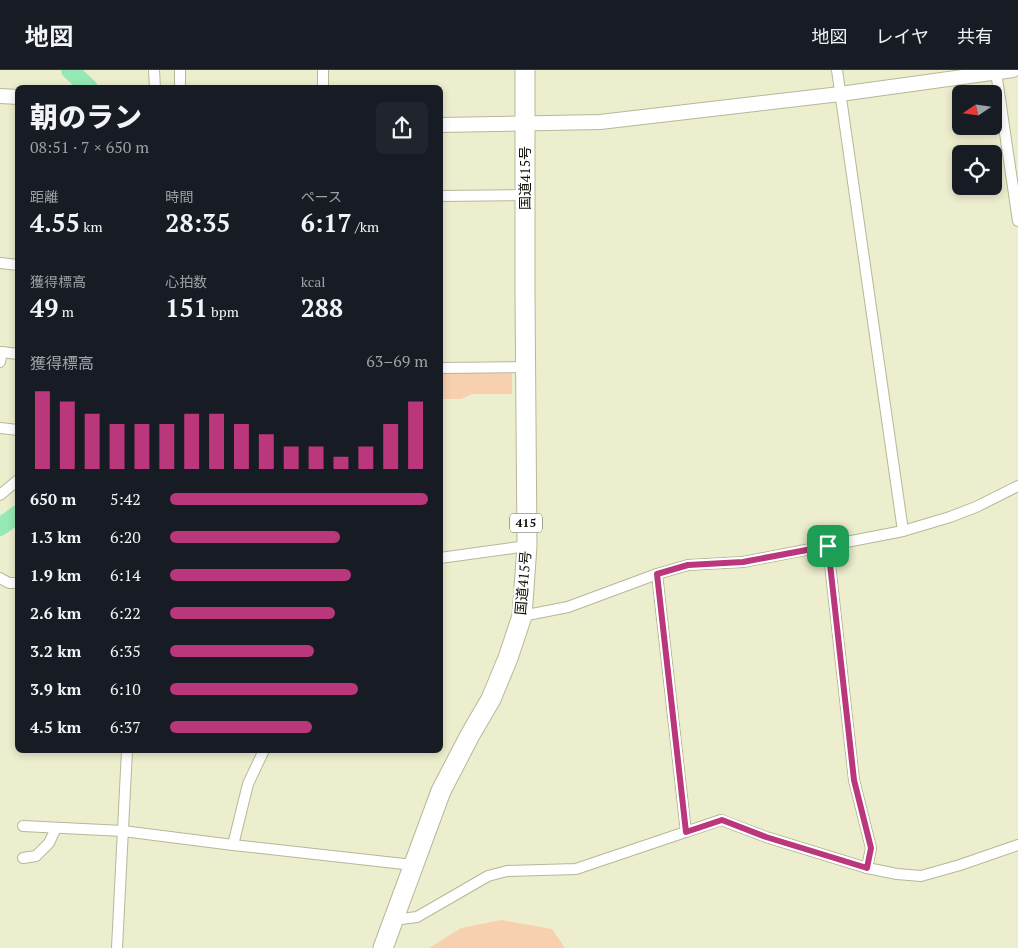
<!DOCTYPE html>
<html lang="ja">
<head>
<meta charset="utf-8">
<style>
  :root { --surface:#171b24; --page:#20242c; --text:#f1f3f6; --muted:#9ea1a6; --line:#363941; --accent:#bb377c }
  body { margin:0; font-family:"PT Serif","Noto Sans JP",serif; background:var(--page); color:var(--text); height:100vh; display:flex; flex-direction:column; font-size:19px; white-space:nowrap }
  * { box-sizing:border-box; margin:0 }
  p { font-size:16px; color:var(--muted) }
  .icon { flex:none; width:28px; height:28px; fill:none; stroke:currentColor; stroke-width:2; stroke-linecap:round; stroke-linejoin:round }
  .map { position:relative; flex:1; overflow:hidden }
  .side { position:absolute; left:15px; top:15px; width:428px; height:668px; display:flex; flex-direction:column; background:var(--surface); border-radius:8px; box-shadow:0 2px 8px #0003 }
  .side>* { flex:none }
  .needle { width:32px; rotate:257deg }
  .fabs { position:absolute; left:952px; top:15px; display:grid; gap:10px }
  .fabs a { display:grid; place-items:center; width:50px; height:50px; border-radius:8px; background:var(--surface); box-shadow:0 2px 8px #0003; font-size:25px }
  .pin { position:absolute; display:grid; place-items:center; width:42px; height:42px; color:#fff; margin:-21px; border-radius:10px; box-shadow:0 2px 8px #0006 }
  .round { display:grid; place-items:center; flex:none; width:52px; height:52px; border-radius:8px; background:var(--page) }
  .head { display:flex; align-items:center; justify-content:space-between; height:85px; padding:0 15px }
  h1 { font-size:28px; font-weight:800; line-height:38px }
  .stats { display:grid; grid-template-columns:repeat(3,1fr); gap:8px; height:85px; padding:5px 15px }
  .stats div { display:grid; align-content:center }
  .stats b { font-size:25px; font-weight:800 }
  .stats small { font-size:14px; font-weight:400 }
  .stats p { font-size:14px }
  .chart { height:140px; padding:10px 15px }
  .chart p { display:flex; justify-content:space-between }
  .chart svg { width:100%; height:90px; margin-top:5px; stroke:var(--accent); stroke-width:6 }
  ul { padding:0 15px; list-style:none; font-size:16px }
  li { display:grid; grid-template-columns:80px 60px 1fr; align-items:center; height:38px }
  li i { height:12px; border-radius:6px; background:var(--accent) }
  header { display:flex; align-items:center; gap:30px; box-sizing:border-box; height:70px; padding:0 25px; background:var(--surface); border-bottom:1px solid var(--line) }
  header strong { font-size:24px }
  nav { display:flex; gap:28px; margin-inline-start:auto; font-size:18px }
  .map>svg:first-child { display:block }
  .green { fill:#f7d0af }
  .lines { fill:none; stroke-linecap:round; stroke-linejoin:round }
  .river { stroke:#96e9b4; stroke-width:18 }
  .street-casing { stroke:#b6b898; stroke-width:12 }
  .secondary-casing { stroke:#b6b898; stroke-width:16 }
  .highway-casing { stroke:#b6b898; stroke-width:21 }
  .street { stroke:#fff; stroke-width:10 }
  .secondary { stroke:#fff; stroke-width:14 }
  .highway { stroke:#fff; stroke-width:19 }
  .route-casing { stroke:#fff; stroke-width:10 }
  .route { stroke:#bb377c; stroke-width:6 }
  .labels { text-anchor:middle; stroke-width:4.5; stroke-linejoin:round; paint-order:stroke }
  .shield { fill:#fff; stroke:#56564f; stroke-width:1 }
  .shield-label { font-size:12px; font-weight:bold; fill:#0e0e04 }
  .street-label { font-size:14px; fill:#0e0e04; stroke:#fff }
</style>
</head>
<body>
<header>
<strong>地図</strong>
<nav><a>地図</a><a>レイヤ</a><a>共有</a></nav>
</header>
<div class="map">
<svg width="1018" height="878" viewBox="0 0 1018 878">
  <rect width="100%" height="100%" fill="#edeece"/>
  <!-- green -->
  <g class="green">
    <path d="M512 299V324H472L461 329H443L440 325V300Z"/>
    <path d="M501 850 552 859 565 878H429L461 858Z"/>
  </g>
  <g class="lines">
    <!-- river -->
    <g class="river">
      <path d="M70 0 89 18"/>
      <path d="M0 457 18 444"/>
    </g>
    <!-- street casing -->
    <g class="street-casing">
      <g id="street">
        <path d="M154 0 155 18"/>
        <path d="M180 0V18"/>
        <path d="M323 0V18"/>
        <path d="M837 0 903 461"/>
        <path d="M996 2 1018 151"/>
        <path d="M440 126 526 125"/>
        <path d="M0 193 18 195"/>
        <path d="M0 292 2 282 18 284"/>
        <path d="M440 298 525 297"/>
        <path d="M0 358 18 360"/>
        <path d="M0 425 18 410"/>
        <path d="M828 476 854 710 871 778 867 798"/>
        <path d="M440 488 527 476"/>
        <path d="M657 504 686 762"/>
        <path d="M0 508 9 513H18"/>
        <path d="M522 546 568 537 657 504 688 495 743 492 903 461 950 447 976 437 1018 416"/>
        <path d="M23 756 123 761 233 775 413 795"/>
        <path d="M233 775 248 714 264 680"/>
        <path d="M23 788 36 786 49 773 56 758"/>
        <path d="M393 850 417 847 488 806 507 801 576 799 721 750 766 767 867 798 897 804 921 806 960 795 1018 775"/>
        <path d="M117 878 127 680"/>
      </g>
    </g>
    <!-- secondary casing -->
    <g class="secondary-casing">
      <g id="secondary">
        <path d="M0 26 18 27"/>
        <path d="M440 55 600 52 840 24 1013 0"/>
      </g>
    </g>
    <!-- highway casing -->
    <g class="highway-casing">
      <path id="highway" d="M383 878 441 721 470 665 491 629 508 588 522 546 527 476 525 224V0"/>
    </g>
    <!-- street -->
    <use href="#street" class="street"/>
    <!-- secondary -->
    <use href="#secondary" class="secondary"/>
    <!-- highway -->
    <use href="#highway" class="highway"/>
  </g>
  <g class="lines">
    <!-- route casing -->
    <g class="route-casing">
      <path id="route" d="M828 476 854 710 871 778 867 798 766 767 722 750 686 762 657 504 688 495 743 492Z"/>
    </g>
    <!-- route -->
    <use href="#route" class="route"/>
  </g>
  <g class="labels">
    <!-- shield labels -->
    <rect class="shield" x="510" y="443.5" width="32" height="19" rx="4"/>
    <g class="shield-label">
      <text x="526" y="457">415</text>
    </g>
    <!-- street labels -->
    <g class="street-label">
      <text transform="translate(525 108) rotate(-90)" y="5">国道415号</text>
      <text transform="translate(523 513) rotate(-85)" y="5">国道415号</text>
    </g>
  </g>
</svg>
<div class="fabs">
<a><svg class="needle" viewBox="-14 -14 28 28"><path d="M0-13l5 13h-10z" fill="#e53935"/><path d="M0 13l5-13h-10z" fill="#9ea1a6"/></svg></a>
<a><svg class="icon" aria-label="locate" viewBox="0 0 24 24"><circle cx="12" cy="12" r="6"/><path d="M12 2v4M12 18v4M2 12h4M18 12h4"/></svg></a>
</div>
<div class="pin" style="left:828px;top:476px;background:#1e9e55"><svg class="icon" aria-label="arrive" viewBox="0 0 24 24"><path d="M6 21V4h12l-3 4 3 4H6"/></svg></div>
<section class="side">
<div class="head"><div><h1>朝のラン</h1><p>08:51 · 7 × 650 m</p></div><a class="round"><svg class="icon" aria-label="share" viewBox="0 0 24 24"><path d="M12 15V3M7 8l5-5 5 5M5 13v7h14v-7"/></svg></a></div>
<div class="stats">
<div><p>距離</p><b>4.55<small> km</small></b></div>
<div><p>時間</p><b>28:35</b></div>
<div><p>ペース</p><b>6:17<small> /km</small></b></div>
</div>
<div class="stats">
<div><p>獲得標高</p><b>49<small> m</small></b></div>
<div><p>心拍数</p><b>151<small> bpm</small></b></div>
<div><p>kcal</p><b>288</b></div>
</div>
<div class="chart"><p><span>獲得標高</span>63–69 m</p>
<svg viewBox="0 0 160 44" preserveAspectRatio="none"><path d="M5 44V6M15 44V11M25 44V17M35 44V22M45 44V22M55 44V22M65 44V17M75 44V17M85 44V22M95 44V27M105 44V33M115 44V33M125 44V38M135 44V33M145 44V22M155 44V11"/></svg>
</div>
<ul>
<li><b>650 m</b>5:42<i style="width:100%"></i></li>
<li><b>1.3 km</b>6:20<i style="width:66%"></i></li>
<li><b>1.9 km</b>6:14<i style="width:70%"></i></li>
<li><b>2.6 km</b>6:22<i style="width:64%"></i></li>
<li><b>3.2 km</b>6:35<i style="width:56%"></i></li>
<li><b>3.9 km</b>6:10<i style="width:73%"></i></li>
<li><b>4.5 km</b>6:37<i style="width:55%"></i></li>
</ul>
</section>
</div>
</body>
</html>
